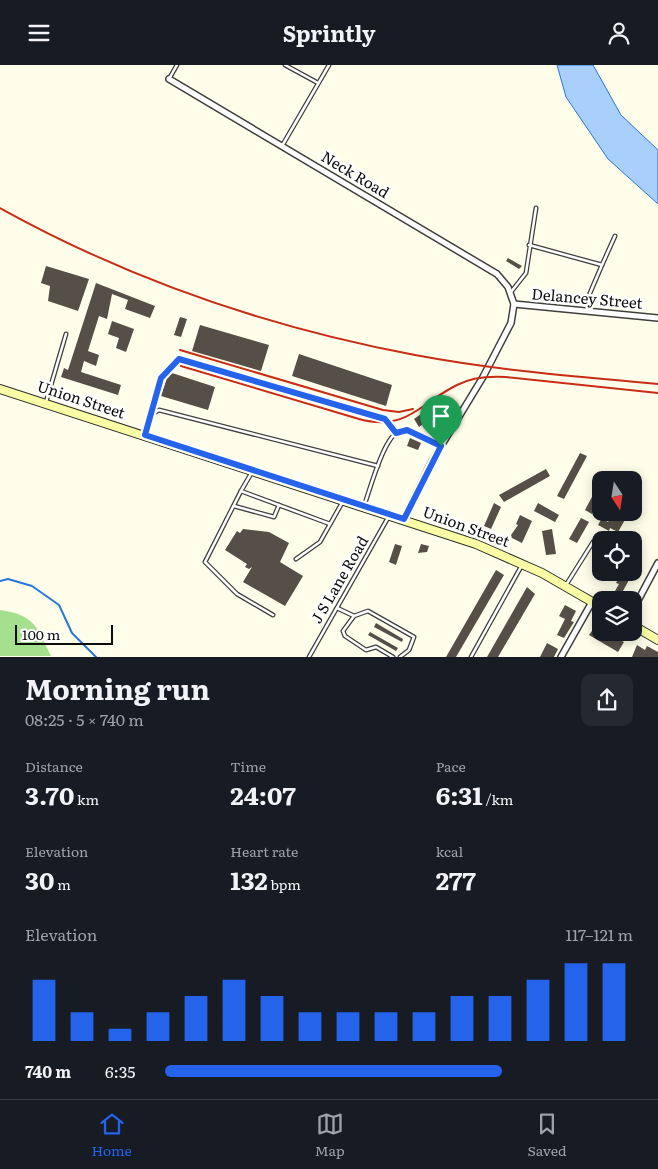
<!DOCTYPE html>
<html lang="en">
<head>
<meta charset="utf-8">
<style>
  :root { --surface:#171b24; --page:#242831; --text:#f1f3f6; --muted:#9ea1a6; --line:#363941; --accent:#2563eb }
  body { margin:0; font-family:Literata,serif; background:var(--page); color:var(--text); height:100vh; display:flex; flex-direction:column; font-size:19px; white-space:nowrap }
  * { box-sizing:border-box; margin:0 }
  p { font-size:16px; color:var(--muted) }
  .icon { flex:none; width:28px; height:28px; fill:none; stroke:currentColor; stroke-width:2; stroke-linecap:round; stroke-linejoin:round }
  .map { position:relative; height:592px; overflow:hidden }
  .drawer { display:flex; flex-direction:column; background:var(--surface); flex:1 }
  .drawer>* { flex:none }
  .needle { width:32px; rotate:168deg }
  .tools { position:absolute; left:592px; top:406px; display:grid; gap:10px }
  .tools a { display:grid; place-items:center; width:50px; height:50px; border-radius:10px; background:var(--surface); box-shadow:0 2px 12px #0003; font-size:25px }
  .scale { position:absolute; left:15px; bottom:12px; width:98px; box-sizing:border-box; padding-left:5px; border:2px solid #0c0c0c; border-top:0; font-size:14px; line-height:18px; white-space:nowrap; color:#0c0c0c; -webkit-text-stroke:4px #fff; paint-order:stroke }
  .pin { position:absolute; display:grid; place-items:center; width:42px; height:42px; color:#fff; margin:-51px -21px; border-radius:50% 50% 50% 0; rotate:-45deg; box-shadow:0 0 5px #0007 }
  .pin .icon { rotate:45deg }
  .round { display:grid; place-items:center; flex:none; width:52px; height:52px; border-radius:10px; background:var(--page) }
  .head { display:flex; align-items:center; justify-content:space-between; height:85px; padding:0 25px }
  h1 { font-size:28px; font-weight:700; line-height:38px }
  .figures { display:grid; grid-template-columns:repeat(3,1fr); gap:8px; height:85px; padding:5px 25px }
  .figures div { display:grid; align-content:center }
  .figures b { font-size:25px; font-weight:700 }
  .figures small { font-size:14px; font-weight:400 }
  .figures p { font-size:14px }
  .chart { height:140px; padding:10px 25px }
  .chart p { display:flex; justify-content:space-between }
  .chart svg { width:100%; height:90px; margin-top:5px; stroke:var(--accent); stroke-width:6 }
  ul { padding:0 25px; list-style:none; font-size:16px }
  li { display:grid; grid-template-columns:80px 60px 1fr; align-items:center; height:38px }
  li i { height:12px; border-radius:6px; background:var(--accent) }
  header { display:flex; justify-content:space-between; align-items:center; height:65px; padding:0 25px; background:var(--surface); font-size:22px; font-weight:700 }
  .dock { display:flex; justify-content:space-around; align-items:center; height:70px; border-top:1px solid var(--line); background:var(--surface); font-size:14px; color:var(--muted) }
  .dock a { display:grid; justify-items:center; gap:2px }
  .dock .current { color:var(--accent) }
  .map>svg:first-child { display:block }
  .forest { fill:#a4e08e }
  .water { fill:#a9cffc; stroke:#2875db }
  .lines { fill:none; stroke-linecap:round; stroke-linejoin:round }
  .stream { stroke:#2875db; stroke-width:2 }
  .building { fill:#554f47 }
  .service-casing { stroke:#3f3f3f; stroke-width:5 }
  .minor-casing { stroke:#3f3f3f; stroke-width:8 }
  .secondary-casing { stroke:#2e2e2e; stroke-width:10 }
  .service { stroke:#fff; stroke-width:2.5 }
  .minor { stroke:#fff; stroke-width:5 }
  .secondary { stroke:#faffa5; stroke-width:8 }
  .rail { stroke:#c92c16; stroke-width:2 }
  .route-casing { stroke:#fff; stroke-width:10 }
  .route { stroke:#2563eb; stroke-width:6 }
  .labels { text-anchor:middle; stroke-width:5; stroke-linejoin:round; paint-order:stroke }
  .street-label { font-size:15px; fill:#0c0c0c; stroke:#fff }
</style>
</head>
<body>
<header><svg class="icon" aria-label="menu" viewBox="0 0 24 24"><path d="M4 6h16M4 12h16M4 18h16"/></svg>Sprintly<svg class="icon" aria-label="person" viewBox="0 0 24 24"><circle cx="12" cy="8" r="4"/><path d="M4 21q1-7 8-7t8 7"/></svg></header>
<div class="map">
<svg width="658" height="592" viewBox="0 0 658 592">
  <rect width="100%" height="100%" fill="#fffeea"/>
  <!-- forest -->
  <path class="forest" d="M0 545C35 550 37 562 51 591H0Z"/>
  <!-- water -->
  <path class="water" d="M557 0H593L621 50 658 85V139L608 94 566 32Z"/>
  <g class="lines">
    <!-- stream -->
    <path class="stream" d="M0 516 8 514 32 521 59 540 72 568 96 592"/>
  </g>
  <!-- building -->
  <g class="building">
    <path d="M508 193 522 201 519 204 506 196Z"/>
    <path d="M46 201 89 214 78 246 48 236 50 221 41 218Z"/>
    <path d="M96 218 155 241 150 253 125 244 128 235 112 229 107 254 99 251 88 286 99 290 96 301 84 296 81 307 121 320 118 330 61 312 64 303 68 305Z"/>
    <path d="M180 252 187 254 181 272 174 270Z"/>
    <path d="M112 256 134 264 126 287 116 283 119 273 108 269Z"/>
    <path d="M200 260 269 280 261 306 192 286Z"/>
    <path d="M299 289 392 320 386 341 292 311Z"/>
    <path d="M169 307 215 322 208 345 161 331Z"/>
    <path d="M432 341 437 349 432 352 436 357 430 361 426 357 419 362 414 354Z"/>
    <path d="M410 373 421 378 418 385 407 381Z"/>
    <path d="M580 388 587 391 564 434 557 431Z"/>
    <path d="M546 404 550 411 504 437 499 430Z"/>
    <path d="M601 415V433L592 449 585 445Z"/>
    <path d="M494 438 501 442 491 464 484 461Z"/>
    <path d="M538 438 559 450 555 457 534 446Z"/>
    <path d="M613 448 626 453 618 467 610 463 609 466 598 460 602 453 608 457Z"/>
    <path d="M520 450 532 456 522 478 512 473 511 470 518 460 516 459Z"/>
    <path d="M581 453 589 457 577 478 569 474Z"/>
    <path d="M243 464 269 467 289 478 280 497 303 511 285 541 243 517 252 502 249 504 245 502 247 499 225 485 237 466 240 468Z"/>
    <path d="M552 464 556 489 546 490 542 466Z"/>
    <path d="M395 479 402 481 396 500 389 497Z"/>
    <path d="M421 479 429 481 427 487 418 488Z"/>
    <path d="M601 480V501L600 503 592 499Z"/>
    <path d="M496 505 504 510 456 592H446Z"/>
    <path d="M620 510 629 515 618 535H616L611 533 619 519 616 518Z"/>
    <path d="M527 522 535 529 498 592H487Z"/>
    <path d="M565 540 576 546 571 556 574 557 564 573 557 570 565 554 559 551Z"/>
    <path d="M376 558 403 574 402 577 374 562Z"/>
    <path d="M596 560 601 564V568H608L624 577 618 587 589 570Z"/>
    <path d="M370 567 398 583 396 586 368 570Z"/>
    <path d="M547 578 558 584 554 592H540Z"/>
    <path d="M637 580 645 585 647 581 658 587V592H632Z"/>
  </g>
  <g class="lines">
    <!-- service casing -->
    <g class="service-casing">
      <g id="service">
        <path d="M285 0 318 18"/>
        <path d="M169 14 177 0"/>
        <path d="M282 81 329 0"/>
        <path d="M529 180 602 200 590 228"/>
        <path d="M602 200 615 171"/>
        <path d="M511 227 526 208 536 143"/>
        <path d="M46 337 66 269"/>
        <path d="M151 350 161 313 179 294 385 354 396 368"/>
        <path d="M145 369 151 350 159 345 378 401"/>
        <path d="M252 407 241 426 330 459"/>
        <path d="M241 426 205 497 237 529 273 550"/>
        <path d="M234 441 274 452 279 440"/>
        <path d="M364 441C370 425 384 370 400 366 413 363 429 375 440 381"/>
        <path d="M296 494 320 477 342 438"/>
        <path d="M566 520 593 477"/>
        <path d="M337 543 354 551"/>
        <path d="M309 592 389 451"/>
        <path d="M393 592 376 582 366 585 345 571 343 566 354 551 368 546 414 572 409 585 400 592"/>
        <path d="M471 592 522 500"/>
      </g>
    </g>
    <!-- minor casing -->
    <g class="minor-casing">
      <g id="minor">
        <path d="M169 14 497 209 508 222 514 239 511 258 483 312 432 396 404 454"/>
        <path d="M514 239 658 253"/>
        <path d="M634 543 658 498"/>
        <path d="M561 592 592 537"/>
      </g>
    </g>
    <!-- secondary casing -->
    <g class="secondary-casing">
      <g id="secondary">
        <path d="M0 324 476 479 542 508 601 542"/>
        <path d="M634 561 658 575"/>
      </g>
    </g>
    <!-- service -->
    <use href="#service" class="service"/>
    <!-- minor -->
    <use href="#minor" class="minor"/>
    <!-- secondary -->
    <use href="#secondary" class="secondary"/>
    <!-- rail -->
    <g class="rail">
      <path d="M0 143C128 214 271 263 415 290 495 305 577 312 658 319"/>
      <path d="M180 285 383 345 399 347 413 344"/>
      <path d="M181 301 359 354C407 367 420 338 457 320 472 312 489 311 506 312L658 328"/>
    </g>
  </g>
  <g class="lines">
    <!-- route casing -->
    <g class="route-casing">
      <path id="route" d="M179 294 385 354 396 368 407 365 441 381 404 454 145 370 161 313Z"/>
    </g>
    <!-- route -->
    <use href="#route" class="route"/>
  </g>
  <g class="labels">
    <!-- street labels -->
    <g class="street-label">
      <text transform="translate(355 110) rotate(31)" y="5">Neck Road</text>
      <text transform="translate(587 234) rotate(5)" y="5">Delancey Street</text>
      <text transform="translate(81 335) rotate(18)" y="5">Union Street</text>
      <text transform="translate(466 462) rotate(20)" y="5">Union Street</text>
      <text transform="translate(340 515) rotate(-60)" y="5">J S Lane Road</text>
    </g>
  </g>
</svg>
<div class="tools">
<a><svg class="needle" viewBox="-14 -14 28 28"><path d="M0-13l5 13h-10z" fill="#e53935"/><path d="M0 13l5-13h-10z" fill="#9ea1a6"/></svg></a>
<a><svg class="icon" aria-label="locate" viewBox="0 0 24 24"><circle cx="12" cy="12" r="6"/><path d="M12 2v4M12 18v4M2 12h4M18 12h4"/></svg></a>
<a><svg class="icon" aria-label="layers" viewBox="0 0 24 24"><path d="M12 4l9 5-9 5-9-5zM3 14l9 5 9-5"/></svg></a>
</div>
<div class="scale">100 m</div>
<div class="pin" style="left:441px;top:381px;background:#1e9e55"><svg class="icon" aria-label="arrive" viewBox="0 0 24 24"><path d="M6 21V4h12l-3 4 3 4H6"/></svg></div>
</div>
<section class="drawer">
<div class="head"><div><h1>Morning run</h1><p>08:25 · 5 × 740 m</p></div><a class="round"><svg class="icon" aria-label="share" viewBox="0 0 24 24"><path d="M12 15V3M7 8l5-5 5 5M5 13v7h14v-7"/></svg></a></div>
<div class="figures">
<div><p>Distance</p><b>3.70<small> km</small></b></div>
<div><p>Time</p><b>24:07</b></div>
<div><p>Pace</p><b>6:31<small> /km</small></b></div>
</div>
<div class="figures">
<div><p>Elevation</p><b>30<small> m</small></b></div>
<div><p>Heart rate</p><b>132<small> bpm</small></b></div>
<div><p>kcal</p><b>277</b></div>
</div>
<div class="chart"><p><span>Elevation</span>117–121 m</p>
<svg viewBox="0 0 160 44" preserveAspectRatio="none"><path d="M5 44V14M15 44V30M25 44V38M35 44V30M45 44V22M55 44V14M65 44V22M75 44V30M85 44V30M95 44V30M105 44V30M115 44V22M125 44V22M135 44V14M145 44V6M155 44V6"/></svg>
</div>
<ul>
<li><b>740 m</b>6:35<i style="width:72%"></i></li>
</ul>
</section>
<nav class="dock">
<a class="current"><svg class="icon" aria-label="home" viewBox="0 0 24 24"><path d="M3 11l9-7 9 7M6 9v11h12V9"/></svg>Home</a>
<a><svg class="icon" aria-label="map" viewBox="0 0 24 24"><path d="M3 6l6-2 6 2 6-2v14l-6 2-6-2-6 2zM9 4v14M15 6v14"/></svg>Map</a>
<a><svg class="icon" aria-label="saved" viewBox="0 0 24 24"><path d="M7 4h10v16l-5-4-5 4z"/></svg>Saved</a>
</nav>
</body>
</html>
